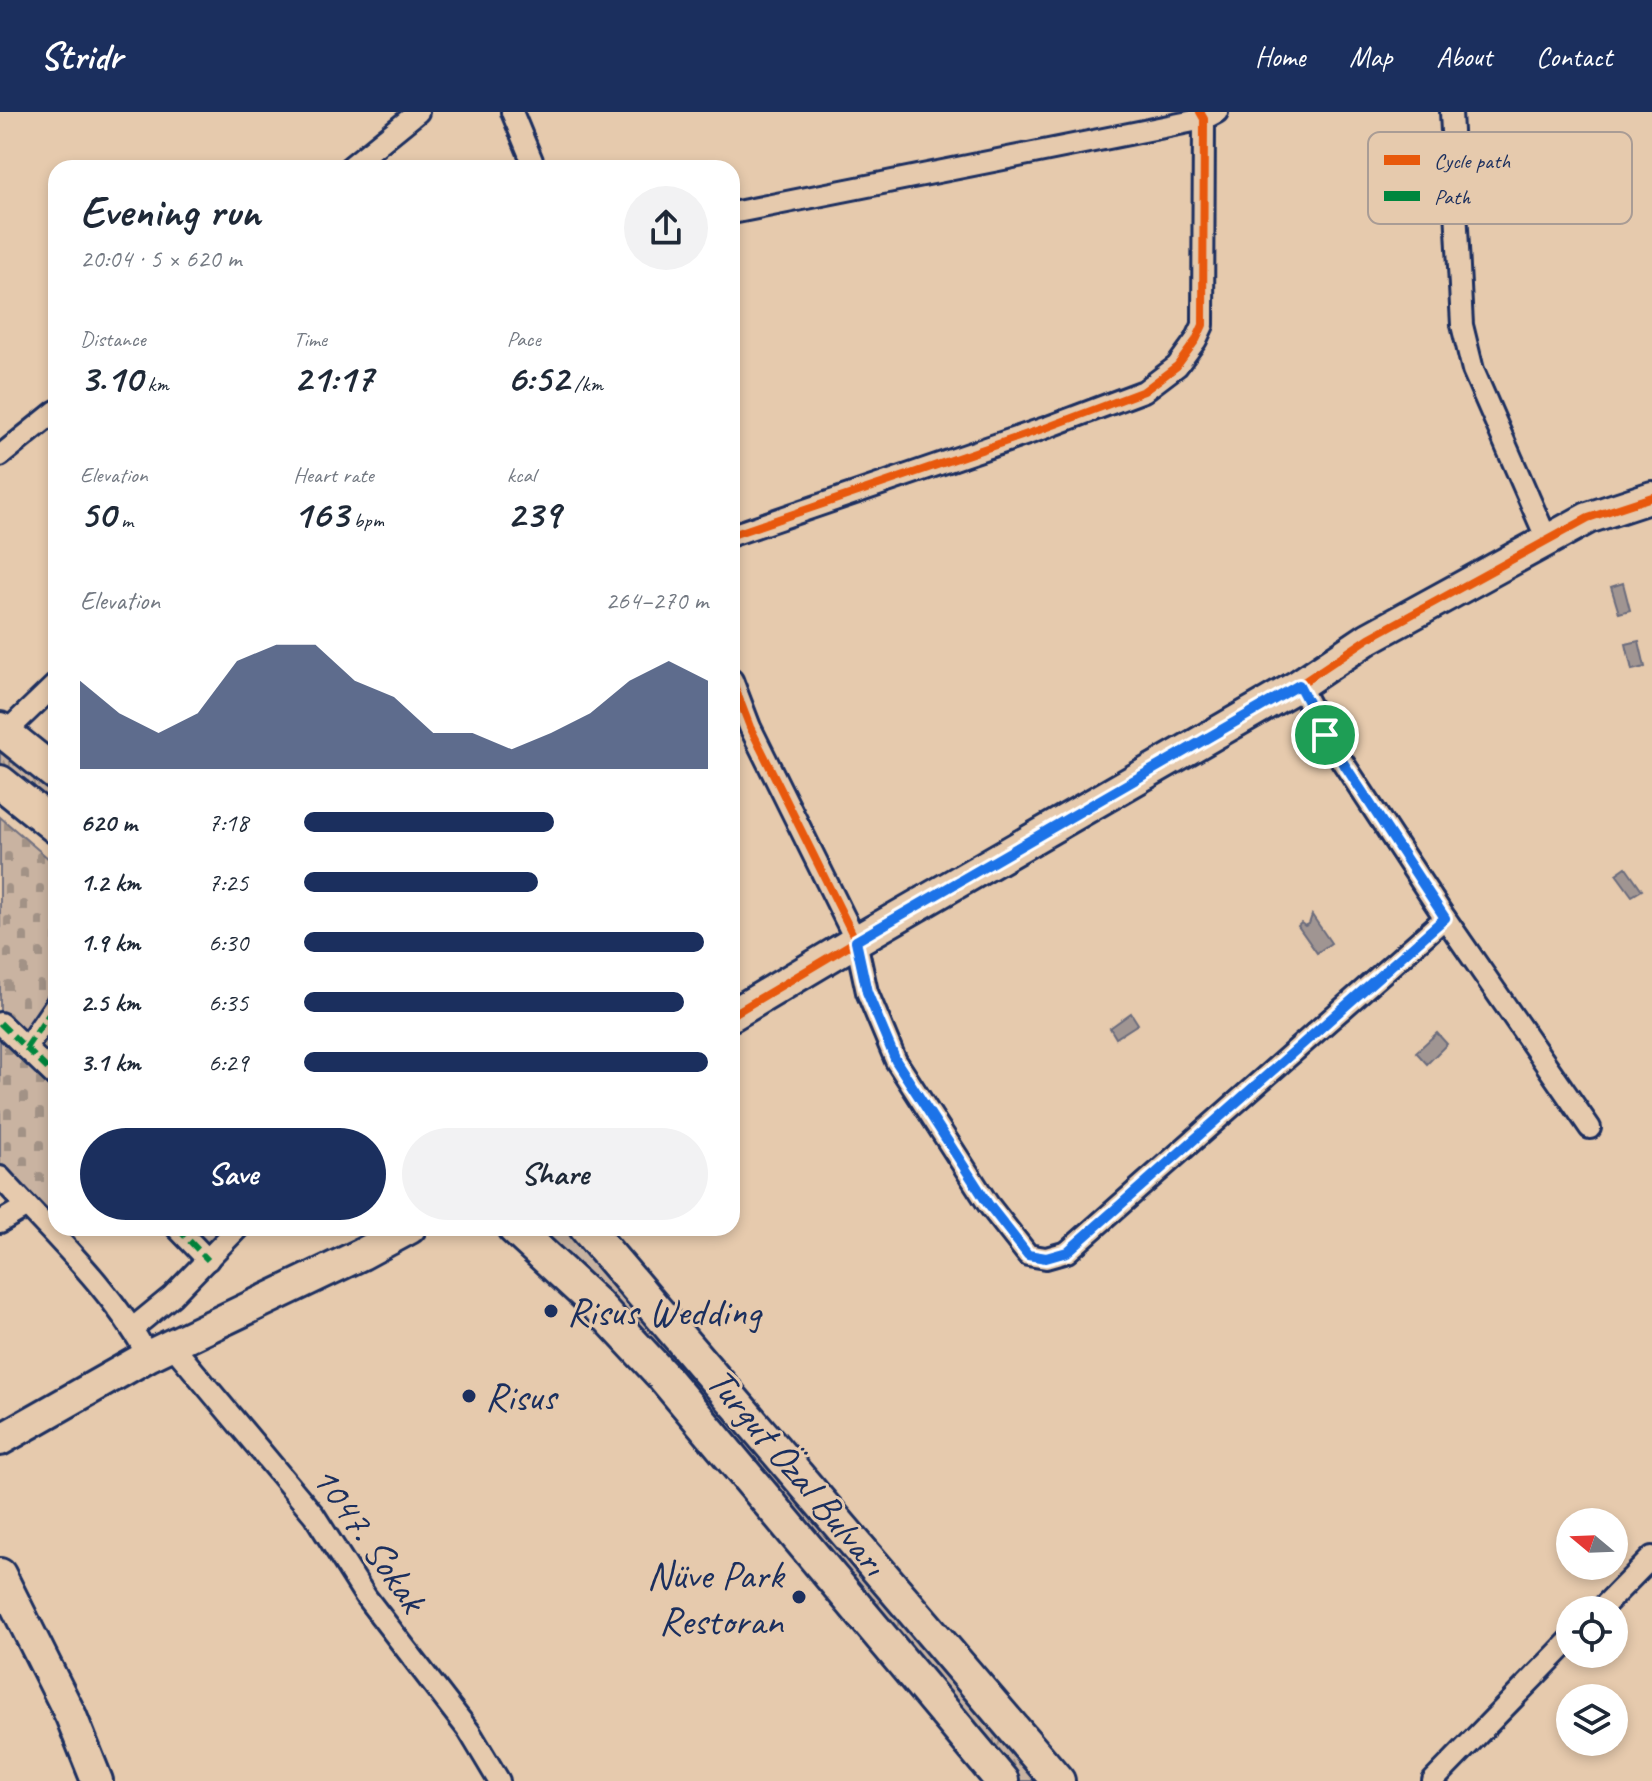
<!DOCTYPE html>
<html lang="en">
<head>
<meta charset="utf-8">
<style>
  :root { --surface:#fff; --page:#f2f2f3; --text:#1f2937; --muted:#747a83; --accent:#1b2f5e }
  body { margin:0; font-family:Caveat,sans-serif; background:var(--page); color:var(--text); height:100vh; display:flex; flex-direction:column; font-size:30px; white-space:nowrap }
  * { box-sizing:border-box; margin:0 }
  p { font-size:26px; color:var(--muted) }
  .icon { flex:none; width:44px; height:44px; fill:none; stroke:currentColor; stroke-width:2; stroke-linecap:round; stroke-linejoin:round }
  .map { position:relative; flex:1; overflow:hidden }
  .drawer { position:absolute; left:48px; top:48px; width:692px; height:1076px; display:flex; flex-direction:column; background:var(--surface); border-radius:24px; box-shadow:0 4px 12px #0003 }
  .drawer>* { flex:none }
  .needle { width:52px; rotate:289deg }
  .buttons { position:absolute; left:1556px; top:1396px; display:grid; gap:16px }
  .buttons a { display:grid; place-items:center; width:72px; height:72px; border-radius:50%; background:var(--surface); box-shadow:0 4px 12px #0003; font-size:40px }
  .pin { position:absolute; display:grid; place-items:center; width:68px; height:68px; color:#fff; margin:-34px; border:4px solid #fff; border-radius:50%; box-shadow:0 2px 8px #0007 }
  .round { display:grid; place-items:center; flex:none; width:84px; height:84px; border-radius:42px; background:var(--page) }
  .overview { display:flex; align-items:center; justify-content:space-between; height:136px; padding:0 32px }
  h1 { font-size:44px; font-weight:800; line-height:60px }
  .metrics { display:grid; grid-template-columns:repeat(3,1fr); gap:12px; height:136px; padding:8px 32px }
  .metrics div { display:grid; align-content:center }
  .metrics b { font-size:40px; font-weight:800 }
  .metrics small { font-size:22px; font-weight:400 }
  .metrics p { font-size:22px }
  .chart { height:224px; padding:16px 32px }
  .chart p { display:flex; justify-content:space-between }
  .chart svg { width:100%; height:144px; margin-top:8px; fill:var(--accent); opacity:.7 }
  .primary-button { display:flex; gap:16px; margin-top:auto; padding:16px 32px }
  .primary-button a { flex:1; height:92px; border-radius:48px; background:var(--accent); color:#fff; font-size:32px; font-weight:800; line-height:92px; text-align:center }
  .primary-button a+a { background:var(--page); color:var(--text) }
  ul { padding:0 32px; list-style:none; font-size:26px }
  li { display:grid; grid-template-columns:128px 96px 1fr; align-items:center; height:60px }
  li i { height:20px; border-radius:10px; background:var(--accent) }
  header { display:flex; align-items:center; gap:48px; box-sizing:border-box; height:112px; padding:0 40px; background:var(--accent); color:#fff }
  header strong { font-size:38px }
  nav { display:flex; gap:44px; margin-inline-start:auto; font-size:28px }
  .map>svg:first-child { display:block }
  .grass { fill:url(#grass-tufts); stroke:#727180; stroke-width:2 }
  .cemetery { fill:url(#cemetery-stones); stroke:#727180; stroke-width:2 }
  .water { fill:#a09592; stroke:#6b6c7d; stroke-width:2 }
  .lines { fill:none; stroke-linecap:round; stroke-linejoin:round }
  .street-casing { stroke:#1b2f5e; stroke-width:26 }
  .secondary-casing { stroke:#1b2f5e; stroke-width:36 }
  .primary-casing { stroke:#1b2f5e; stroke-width:38 }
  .street { stroke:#e6caad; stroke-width:20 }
  .secondary { stroke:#e6caad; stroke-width:30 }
  .primary { stroke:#e6caad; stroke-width:32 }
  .quiet { stroke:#00873e; stroke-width:6; stroke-dasharray:12 6; stroke-linecap:butt }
  .cycleway-casing { stroke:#e6caad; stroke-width:13 }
  .cycleway { stroke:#e8590c; stroke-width:8 }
  .route-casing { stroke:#fff; stroke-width:16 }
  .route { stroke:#1a73e8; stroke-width:10 }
  .poi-dot { fill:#1b2f5e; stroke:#e6caad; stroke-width:3 }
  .labels { text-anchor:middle; stroke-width:6; stroke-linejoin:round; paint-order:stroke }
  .poi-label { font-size:40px; fill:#1b2f5e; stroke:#e6caad; text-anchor:start }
  .street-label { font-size:40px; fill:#1b2f5e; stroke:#e6caad }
  .key { fill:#e6caad; stroke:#a99c95; stroke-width:2 }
  .key-label { font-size:22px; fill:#1b2f5e }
</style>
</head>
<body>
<header>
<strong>Stridr</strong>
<nav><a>Home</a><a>Map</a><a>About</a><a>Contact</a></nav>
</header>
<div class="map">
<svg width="1652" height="1669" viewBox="0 0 1652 1669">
  <defs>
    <pattern id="grass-tufts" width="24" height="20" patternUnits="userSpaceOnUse" patternTransform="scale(2)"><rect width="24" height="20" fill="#c9b3a1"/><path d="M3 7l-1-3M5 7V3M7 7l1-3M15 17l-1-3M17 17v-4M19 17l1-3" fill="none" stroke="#a29286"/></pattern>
    <pattern id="cemetery-stones" width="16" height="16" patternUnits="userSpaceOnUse" patternTransform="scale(2)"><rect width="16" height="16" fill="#c9b3a1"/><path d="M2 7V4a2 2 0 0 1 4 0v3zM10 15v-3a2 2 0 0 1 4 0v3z" fill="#a29286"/></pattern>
  </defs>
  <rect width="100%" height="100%" fill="#e6caad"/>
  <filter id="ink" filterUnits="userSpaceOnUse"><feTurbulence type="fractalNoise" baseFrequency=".0125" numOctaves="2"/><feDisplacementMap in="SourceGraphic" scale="16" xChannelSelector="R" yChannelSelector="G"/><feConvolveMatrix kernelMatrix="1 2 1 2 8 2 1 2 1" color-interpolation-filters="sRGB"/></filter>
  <g filter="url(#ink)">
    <!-- grass -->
    <g class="grass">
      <path d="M0 635 56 680V695L0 651Z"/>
      <path d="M531 1116H563L669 1233 1035 1669H1018L658 1236 579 1153Z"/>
    </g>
    <!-- cemetery -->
    <g class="cemetery">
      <path d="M0 705 56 753V1116H75L74 1120H59L0 1055Z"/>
      <path d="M192 1116H226L208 1134Z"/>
    </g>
    <!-- water -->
    <g class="water">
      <path d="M1623 471 1630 498 1619 501 1611 475Z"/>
      <path d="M1639 529 1645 555 1632 558 1626 532Z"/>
      <path d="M1626 755 1642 778 1632 784 1616 762Z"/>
      <path d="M1312 803 1331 831 1317 841 1298 814 1301 811 1305 814 1309 812Z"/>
      <path d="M1131 901 1138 912 1116 926 1110 916Z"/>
      <path d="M1437 921 1447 932 1427 952 1416 940Z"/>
    </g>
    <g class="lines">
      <!-- street casing -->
      <g class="street-casing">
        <g id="street">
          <path d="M512 0 535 56"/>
          <path d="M1451 0 1462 213 1473 258 1548 430"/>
          <path d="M349 56 418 0"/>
          <path d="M732 101 1204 7 1217 0"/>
          <path d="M0 344 56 299"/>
          <path d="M732 423 1048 315 1144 279 1177 254 1196 228 1203 213 1204 7 1200 0"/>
          <path d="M732 568 750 615 856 829 867 880 896 949 988 1092 1028 1143 1046 1146 1067 1140 1445 806"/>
          <path d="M1299 573 1325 623 1445 806 1590 1016"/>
          <path d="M5 621 56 572"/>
          <path d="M0 911 56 965"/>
          <path d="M26 936 56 892"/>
          <path d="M0 1065C52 1122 111 1176 148 1244"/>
          <path d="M0 1110 27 1094"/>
          <path d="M177 1116 208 1148"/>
          <path d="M133 1216 172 1184 238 1116"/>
          <path d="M172 1233 314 1403 366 1485 469 1619 499 1669"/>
          <path d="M1600 1498 1652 1445"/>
          <path d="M1433 1669 1570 1528"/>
        </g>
      </g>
      <!-- secondary casing -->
      <g class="secondary-casing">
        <g id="secondary">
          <path d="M732 903 856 829 1299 573 1369 526 1588 406 1652 385"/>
          <path d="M0 1328 148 1244 362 1142 410 1116"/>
          <path d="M0 1462 71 1604 97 1669"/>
        </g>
      </g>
      <!-- primary casing -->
      <g class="primary-casing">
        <g id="primary">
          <path d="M0 617 56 662"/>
          <path d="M0 670 56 715"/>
          <path d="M514 1116 596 1192 662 1263 1002 1669"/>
          <path d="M586 1116 1058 1669"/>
        </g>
      </g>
      <!-- street -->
      <use href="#street" class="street"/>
      <!-- secondary -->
      <use href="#secondary" class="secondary"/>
      <!-- primary -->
      <use href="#primary" class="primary"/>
      <!-- quiet -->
      <g class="quiet">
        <path d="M0 911 56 965"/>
        <path d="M26 936 56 892"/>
        <path d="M177 1116 208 1148"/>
      </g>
      <!-- cycleway casing -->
      <g class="cycleway-casing">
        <g id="cycleway">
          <path d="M732 423 1048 315 1144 279 1177 254 1196 228 1203 213 1204 7 1200 0"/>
          <path d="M732 568 750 615 856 829 867 880 896 949 988 1092 1028 1143 1046 1146 1067 1140 1445 806"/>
          <path d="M732 903 856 829 1299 573 1369 526 1588 406 1652 385"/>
        </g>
      </g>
      <!-- cycleway -->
      <use href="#cycleway" class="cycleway"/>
    </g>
  </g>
  <g class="lines" filter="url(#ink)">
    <!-- route casing -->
    <g class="route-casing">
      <path id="route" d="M1299 573 1325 623 1445 806 1067 1140 1046 1146 1028 1143 988 1092 896 949 867 880 856 829Z"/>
    </g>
    <!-- route -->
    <use href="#route" class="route"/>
  </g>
  <!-- markers -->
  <g class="poi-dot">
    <circle cx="551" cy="1199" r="8"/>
    <circle cx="469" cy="1284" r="8"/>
    <circle cx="799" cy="1485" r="8"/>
  </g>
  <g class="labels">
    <!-- poi labels -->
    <g class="poi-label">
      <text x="567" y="1213">Risus Wedding</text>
      <text x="485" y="1298">Risus</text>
      <text x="783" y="1476" text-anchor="end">Nüve Park<tspan x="783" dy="46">Restoran</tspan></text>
    </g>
    <!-- street labels -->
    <g class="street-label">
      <text transform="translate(798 1359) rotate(50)" y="14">Turgut Özal Bulvarı</text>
      <text transform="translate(370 1426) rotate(55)" y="14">1047. Sokak</text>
    </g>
  </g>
  <!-- legend -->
  <rect x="1368" y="20" width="264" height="92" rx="12" class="key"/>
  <rect x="1384" y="43" width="36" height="10" fill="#e8590c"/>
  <rect x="1384" y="79" width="36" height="10" fill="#00873e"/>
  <g class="key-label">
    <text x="1434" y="56">Cycle path</text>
    <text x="1434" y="92">Path</text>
  </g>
</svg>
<div class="buttons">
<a><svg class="needle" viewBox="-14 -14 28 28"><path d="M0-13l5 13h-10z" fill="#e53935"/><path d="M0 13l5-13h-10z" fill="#747a83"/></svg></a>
<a><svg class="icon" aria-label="locate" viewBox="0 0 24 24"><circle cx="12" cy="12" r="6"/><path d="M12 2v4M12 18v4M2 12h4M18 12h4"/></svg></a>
<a><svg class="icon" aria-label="layers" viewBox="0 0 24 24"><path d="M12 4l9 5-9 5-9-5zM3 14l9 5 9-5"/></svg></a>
</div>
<div class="pin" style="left:1325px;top:623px;background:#1e9e55"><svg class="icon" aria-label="arrive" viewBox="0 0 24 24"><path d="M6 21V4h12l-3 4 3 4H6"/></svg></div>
<section class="drawer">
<div class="overview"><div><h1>Evening run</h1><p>20:04 · 5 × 620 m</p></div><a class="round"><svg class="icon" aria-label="share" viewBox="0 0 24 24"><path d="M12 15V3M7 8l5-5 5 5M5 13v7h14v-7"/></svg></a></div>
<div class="metrics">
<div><p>Distance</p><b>3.10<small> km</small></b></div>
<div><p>Time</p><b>21:17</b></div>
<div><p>Pace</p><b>6:52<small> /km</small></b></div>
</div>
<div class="metrics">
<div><p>Elevation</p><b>50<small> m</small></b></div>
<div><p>Heart rate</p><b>163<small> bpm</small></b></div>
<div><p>kcal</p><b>239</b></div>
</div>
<div class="chart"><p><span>Elevation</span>264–270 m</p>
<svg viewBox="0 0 160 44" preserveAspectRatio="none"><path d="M0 44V17L10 27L20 33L30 27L40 11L50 6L60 6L70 17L80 22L90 33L100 33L110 38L120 33L130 27L140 17L150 11L160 17V44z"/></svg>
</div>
<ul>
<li><b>620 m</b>7:18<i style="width:62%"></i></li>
<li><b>1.2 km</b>7:25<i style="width:58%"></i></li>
<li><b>1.9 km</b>6:30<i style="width:99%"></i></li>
<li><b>2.5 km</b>6:35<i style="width:94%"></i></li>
<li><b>3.1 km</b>6:29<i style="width:100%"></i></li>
</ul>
<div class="primary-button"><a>Save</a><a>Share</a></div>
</section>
</div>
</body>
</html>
